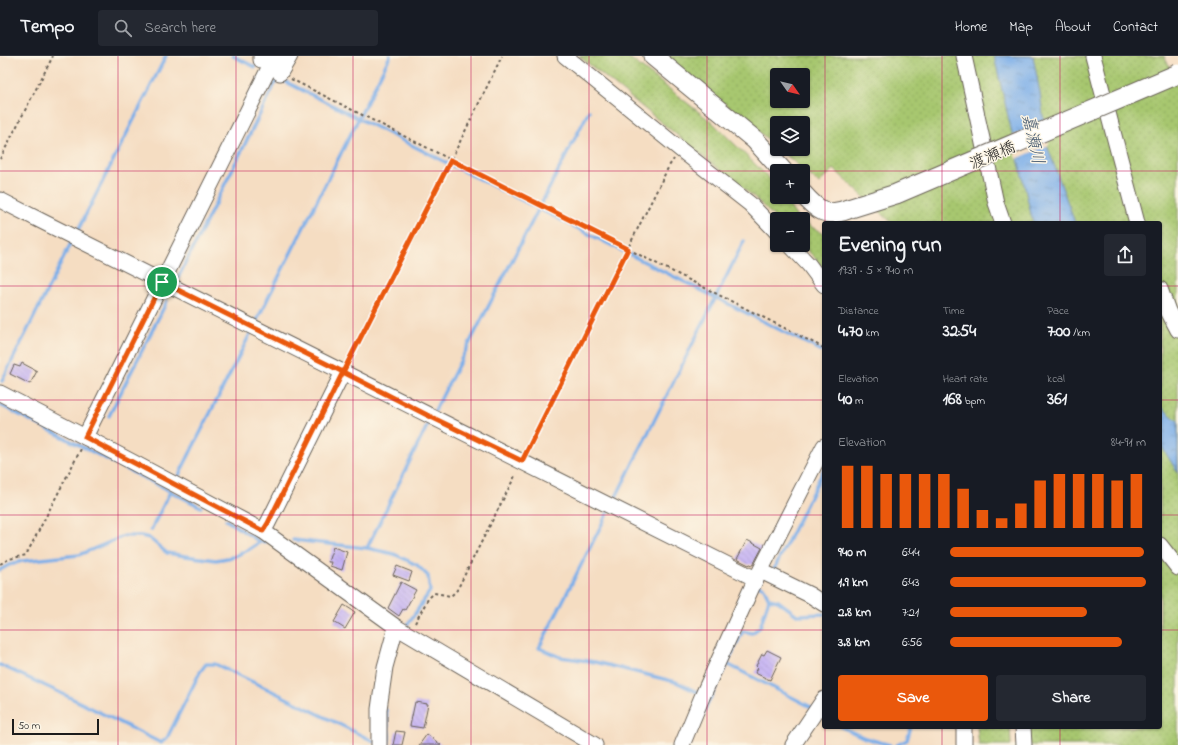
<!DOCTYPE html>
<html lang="en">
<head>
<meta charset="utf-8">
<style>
  :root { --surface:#171b24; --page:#242831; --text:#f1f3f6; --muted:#9ea1a6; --line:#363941; --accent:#ea580c }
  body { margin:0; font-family:"Indie Flower","Klee One",sans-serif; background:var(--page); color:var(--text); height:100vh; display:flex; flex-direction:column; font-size:15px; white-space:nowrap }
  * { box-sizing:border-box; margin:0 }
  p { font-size:13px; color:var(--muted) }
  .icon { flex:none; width:22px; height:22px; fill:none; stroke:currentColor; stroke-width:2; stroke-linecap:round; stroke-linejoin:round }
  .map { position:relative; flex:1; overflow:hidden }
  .panel { position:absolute; left:822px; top:165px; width:340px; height:508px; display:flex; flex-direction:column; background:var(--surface); border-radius:4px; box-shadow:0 1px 3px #0004 }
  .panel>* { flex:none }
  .needle { width:26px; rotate:124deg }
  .fabs { position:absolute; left:770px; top:12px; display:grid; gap:8px }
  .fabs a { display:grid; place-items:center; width:40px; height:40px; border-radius:4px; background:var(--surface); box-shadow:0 1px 3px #0004; font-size:20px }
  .scale { position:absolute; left:12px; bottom:10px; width:87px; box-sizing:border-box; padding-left:4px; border:2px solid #1c1c1c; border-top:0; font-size:11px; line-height:14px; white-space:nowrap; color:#1c1c1c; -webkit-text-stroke:3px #fcf5e5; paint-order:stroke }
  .pin { position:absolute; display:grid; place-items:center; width:34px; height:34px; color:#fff; margin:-17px; border:2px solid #fff; border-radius:50%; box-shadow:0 1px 4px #0007 }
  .round { display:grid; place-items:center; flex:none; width:42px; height:42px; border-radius:4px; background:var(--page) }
  .overview { display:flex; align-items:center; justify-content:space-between; height:68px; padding:0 16px }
  h1 { font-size:22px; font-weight:700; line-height:30px }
  .figures { display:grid; grid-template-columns:repeat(3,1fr); gap:6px; height:68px; padding:4px 16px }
  .figures div { display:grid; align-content:center }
  .figures b { font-size:17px; font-weight:700 }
  .figures small { font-size:11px; font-weight:400 }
  .figures p { font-size:11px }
  .chart { height:112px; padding:8px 16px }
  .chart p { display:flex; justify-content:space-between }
  .chart svg { width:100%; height:72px; margin-top:4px; stroke:var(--accent); stroke-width:6 }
  .cta { display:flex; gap:8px; margin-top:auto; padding:8px 16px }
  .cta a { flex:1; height:46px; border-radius:4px; background:var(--accent); color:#fff; font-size:16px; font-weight:700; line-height:46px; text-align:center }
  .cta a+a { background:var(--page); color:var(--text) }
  ul { padding:0 16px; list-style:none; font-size:13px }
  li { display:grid; grid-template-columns:64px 48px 1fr; align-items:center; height:30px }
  li i { height:10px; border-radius:5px; background:var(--accent) }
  header { display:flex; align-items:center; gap:24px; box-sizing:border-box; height:56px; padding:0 20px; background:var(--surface); border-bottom:1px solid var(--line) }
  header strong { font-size:19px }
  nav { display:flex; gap:22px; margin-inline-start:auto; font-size:14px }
  .search { width:280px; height:36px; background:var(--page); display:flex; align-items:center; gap:10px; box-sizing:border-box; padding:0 14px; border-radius:4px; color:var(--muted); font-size:15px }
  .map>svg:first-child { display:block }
  .green { fill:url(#green-dots); stroke:#627246; fill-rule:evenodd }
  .water { fill:url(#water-ripples); stroke:#4c6682 }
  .pier { fill:#f5ddc2 }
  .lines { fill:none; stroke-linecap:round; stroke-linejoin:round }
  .stream { stroke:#7dafe9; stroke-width:3.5 }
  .building { fill:url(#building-back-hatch) }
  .minor-casing { stroke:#686056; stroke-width:17 }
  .major-casing { stroke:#686056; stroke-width:21 }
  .path { stroke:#686056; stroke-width:2; stroke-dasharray:3 3; stroke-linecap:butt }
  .minor { stroke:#fff; stroke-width:15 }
  .major { stroke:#fff; stroke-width:19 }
  .major-bridge-casing { stroke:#686056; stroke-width:21; stroke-linecap:butt }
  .major-bridge { stroke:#fff; stroke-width:19 }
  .route-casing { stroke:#fff; stroke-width:8 }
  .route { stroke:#ea580c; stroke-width:5 }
  .grid { fill:none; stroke:#c2185b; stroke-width:1; stroke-opacity:0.55 }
  .labels { text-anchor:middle; stroke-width:3; stroke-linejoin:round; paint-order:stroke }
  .street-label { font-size:16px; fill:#1c1c1c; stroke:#fcf5e5 }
  .water-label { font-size:17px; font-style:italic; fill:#43576e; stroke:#fcf5e5 }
</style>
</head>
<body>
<header>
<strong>Tempo</strong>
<div class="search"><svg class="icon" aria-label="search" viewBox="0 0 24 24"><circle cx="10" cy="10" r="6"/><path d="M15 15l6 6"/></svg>Search here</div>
<nav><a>Home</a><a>Map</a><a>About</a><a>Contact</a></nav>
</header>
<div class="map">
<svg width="1178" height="689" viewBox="0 0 1178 689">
  <defs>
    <pattern id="green-dots" width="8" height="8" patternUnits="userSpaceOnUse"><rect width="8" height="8" fill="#a7c76f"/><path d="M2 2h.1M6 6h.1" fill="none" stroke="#8faa60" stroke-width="1.8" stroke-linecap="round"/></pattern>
    <pattern id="water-ripples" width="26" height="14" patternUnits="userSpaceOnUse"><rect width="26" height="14" fill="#7dafe9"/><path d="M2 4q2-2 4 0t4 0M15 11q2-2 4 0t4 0" fill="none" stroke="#668ebc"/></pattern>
    <pattern id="building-back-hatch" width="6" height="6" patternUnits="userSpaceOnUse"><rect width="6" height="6" fill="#beaaf5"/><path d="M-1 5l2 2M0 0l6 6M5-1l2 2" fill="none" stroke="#a392d1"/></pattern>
  </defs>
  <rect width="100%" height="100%" fill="#fcf5e5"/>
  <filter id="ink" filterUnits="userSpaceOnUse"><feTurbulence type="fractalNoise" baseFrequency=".025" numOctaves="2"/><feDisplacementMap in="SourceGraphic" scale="8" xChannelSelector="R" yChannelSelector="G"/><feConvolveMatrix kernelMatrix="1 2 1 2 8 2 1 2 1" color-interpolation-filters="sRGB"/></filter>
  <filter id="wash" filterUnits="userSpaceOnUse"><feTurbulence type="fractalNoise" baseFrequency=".012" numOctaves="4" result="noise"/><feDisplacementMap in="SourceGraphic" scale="16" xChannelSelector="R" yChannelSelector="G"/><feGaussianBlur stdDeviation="0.9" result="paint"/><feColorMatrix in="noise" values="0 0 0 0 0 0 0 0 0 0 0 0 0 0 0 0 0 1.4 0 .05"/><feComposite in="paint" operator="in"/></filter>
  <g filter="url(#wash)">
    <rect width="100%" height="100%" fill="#f5ddc2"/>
    <!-- green -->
    <g class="green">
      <path d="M579 0H627L713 67 771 124 777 132V141H783L798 163 777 164 754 141Z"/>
      <path d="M664 0H1164L1178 29V689H1026V671H1160V167H892L834 113 819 127 779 93H803V67H777V91L740 60ZM777 19H803V45H777Z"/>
      <path d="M803 166 824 178V214L815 202 802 189H803Z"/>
      <path d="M977 671H1010L1011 689H979Z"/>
    </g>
    <!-- water -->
    <g class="water">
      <path d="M994 0H1033L1040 37 1047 89 1075 167H1033Z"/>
      <path d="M1160 350 1178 365V417L1160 388Z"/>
    </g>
    <!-- pier -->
    <path class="pier" d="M1046 66 1049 89 1016 103 1010 81Z"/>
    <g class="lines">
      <!-- stream -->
      <g class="stream">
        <path d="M233 0 255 11"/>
        <path d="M76 178 166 0"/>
        <path d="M177 224 278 22 824 296"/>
        <path d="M255 268 390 0"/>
        <path d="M2 325 72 185"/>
        <path d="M0 349 201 451"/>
        <path d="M433 358 589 55"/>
        <path d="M109 360 167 245"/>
        <path d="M177 423 251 276"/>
        <path d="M613 447 744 185"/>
        <path d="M609 454 539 592 560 601 595 606 676 626 699 637"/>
        <path d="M226 464 260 486"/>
        <path d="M151 474 171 434"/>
        <path d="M293 484 367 492 394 498 417 509 428 520 430 535 408 568"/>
        <path d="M367 492 430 364"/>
        <path d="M0 514 9 509 22 505 79 499 124 480H141L149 482 167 497 185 500 216 504 233 501 248 494 260 486H265"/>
        <path d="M772 517 824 413"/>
        <path d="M758 529 764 532 769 543 778 545 797 559 824 558"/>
        <path d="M727 608 813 652"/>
        <path d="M0 609 63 638 161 687 167 682 200 616 206 608H215L274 636 375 686"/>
        <path d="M386 654 389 680 388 689"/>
        <path d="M699 666 743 575 752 577 760 571 769 543"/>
        <path d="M841 671 865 682 890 689"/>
        <path d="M897 689 907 684 911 671"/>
      </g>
    </g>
    <g id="blocks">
      <!-- building -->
      <g class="building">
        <path d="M22 307 37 315 30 328 10 318 14 309 20 311Z"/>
        <path d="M747 484 762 492 753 509 750 508 749 509 737 503Z"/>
        <path d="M333 491 347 496 342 514 330 510 331 506H328Z"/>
        <path d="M397 510 412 516 409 525 393 519Z"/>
        <path d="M401 526 416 534 405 554 403 553 399 560 388 552Z"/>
        <path d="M344 549 355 556 345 573 334 566Z"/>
        <path d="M767 594 781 601 770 624 755 617 758 612 756 610 762 598 764 599Z"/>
        <path d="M415 646 428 648 423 672 410 670Z"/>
        <path d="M396 675 405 676 402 689H393Z"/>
        <path d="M427 678 441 689H419Z"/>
      </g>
    </g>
  </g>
  <g filter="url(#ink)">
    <use href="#blocks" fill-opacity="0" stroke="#686056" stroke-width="1"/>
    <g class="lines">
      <!-- minor casing -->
      <g class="minor-casing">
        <g id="minor">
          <path d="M565 0 681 94 750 148 777 176"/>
          <path d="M964 0 996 147 1003 167"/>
          <path d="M1093 0 1137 167"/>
          <path d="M261 4V0"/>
          <path d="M280 17 290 0"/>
          <path d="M0 144C251 272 504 396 756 523"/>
          <path d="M790 189 809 209 824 229"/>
          <path d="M1160 233 1168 255 1178 274"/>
          <path d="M0 337 85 381 275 0"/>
          <path d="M85 381 263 475 396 571 595 689"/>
          <path d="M263 475 268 467 343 316"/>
          <path d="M1160 489 1178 512"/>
          <path d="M761 515 810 539 824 548"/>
          <path d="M964 671V689"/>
          <path d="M1023 671 1024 689"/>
          <path d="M379 689V653L385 611 396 571"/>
          <path d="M682 689 702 641 752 531 824 390"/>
          <path d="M793 689 824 643"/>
        </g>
      </g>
      <!-- major casing -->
      <g class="major-casing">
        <g id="major">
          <path d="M653 0 755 84 783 115"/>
          <path d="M803 138C817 154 827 162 848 153"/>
        </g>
      </g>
      <!-- path -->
      <g class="path">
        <path d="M291 23 824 292"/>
        <path d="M0 103 53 0"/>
        <path d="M348 306 451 104 502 0"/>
        <path d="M527 394 669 110 674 103"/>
        <path d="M0 508 9 503 26 499 81 393"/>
        <path d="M415 567 428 543 434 537 451 540 457 534 516 418"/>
      </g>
      <!-- minor -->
      <use href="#minor" class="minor"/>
      <!-- major -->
      <use href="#major" class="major"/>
      <!-- major-bridge casing -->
      <g class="major-bridge-casing">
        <path id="major-bridge" d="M848 153 896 138 1178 18"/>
      </g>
      <!-- major-bridge -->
      <use href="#major-bridge" class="major-bridge"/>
    </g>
  </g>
  <g class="lines" filter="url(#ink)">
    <!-- route casing -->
    <g class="route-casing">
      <path id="route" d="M162 226 85 381 263 475 268 467 343 316 427 359 522 405 628 193 451 104 343 316 162 226"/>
    </g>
    <!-- route -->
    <use href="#route" class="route"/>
  </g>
  <!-- grid -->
  <path class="grid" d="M118 0V689M236 0V689M353 0V689M471 0V689M589 0V689M707 0V689M825 0V167M942 0V167M1060 0V167M0 115H1178M0 230H824M1160 230H1178M0 344H824M1160 344H1178M0 459H824M1160 459H1178M0 574H824M1160 574H1178M825 671V689M942 671V689M1060 671V689"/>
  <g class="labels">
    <!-- street labels -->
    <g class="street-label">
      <text transform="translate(992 98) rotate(-23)" y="6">渡瀬橋</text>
    </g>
    <!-- water labels -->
    <g class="water-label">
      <text transform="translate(1034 83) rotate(78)" y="6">嘉瀬川</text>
    </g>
  </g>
</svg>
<div class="fabs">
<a><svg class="needle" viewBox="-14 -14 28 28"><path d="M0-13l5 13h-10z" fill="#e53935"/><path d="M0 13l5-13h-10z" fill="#9ea1a6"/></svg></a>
<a><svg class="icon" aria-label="layers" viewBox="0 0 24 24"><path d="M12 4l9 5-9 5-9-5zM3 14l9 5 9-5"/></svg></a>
<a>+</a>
<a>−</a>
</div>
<div class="scale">50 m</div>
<div class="pin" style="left:162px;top:226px;background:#1e9e55"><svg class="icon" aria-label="arrive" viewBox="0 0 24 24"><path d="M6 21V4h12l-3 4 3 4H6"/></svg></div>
<section class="panel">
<div class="overview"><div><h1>Evening run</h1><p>19:39 · 5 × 940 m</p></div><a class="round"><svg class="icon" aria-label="share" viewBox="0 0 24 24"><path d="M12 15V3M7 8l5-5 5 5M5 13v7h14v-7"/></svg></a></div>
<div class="figures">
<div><p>Distance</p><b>4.70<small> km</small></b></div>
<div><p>Time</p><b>32:54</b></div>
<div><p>Pace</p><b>7:00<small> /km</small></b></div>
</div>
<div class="figures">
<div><p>Elevation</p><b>40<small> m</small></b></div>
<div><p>Heart rate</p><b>168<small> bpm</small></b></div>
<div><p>kcal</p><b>361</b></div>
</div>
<div class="chart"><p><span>Elevation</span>84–91 m</p>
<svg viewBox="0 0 160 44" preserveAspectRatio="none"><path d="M5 44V6M15 44V6M25 44V11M35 44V11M45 44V11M55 44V11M65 44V20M75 44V33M85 44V38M95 44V29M105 44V15M115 44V11M125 44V11M135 44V11M145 44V15M155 44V11"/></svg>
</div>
<ul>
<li><b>940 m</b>6:44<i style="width:99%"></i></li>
<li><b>1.9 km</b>6:43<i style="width:100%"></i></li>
<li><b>2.8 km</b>7:21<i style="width:70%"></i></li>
<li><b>3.8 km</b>6:56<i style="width:88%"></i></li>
</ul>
<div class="cta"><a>Save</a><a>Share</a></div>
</section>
</div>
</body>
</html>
